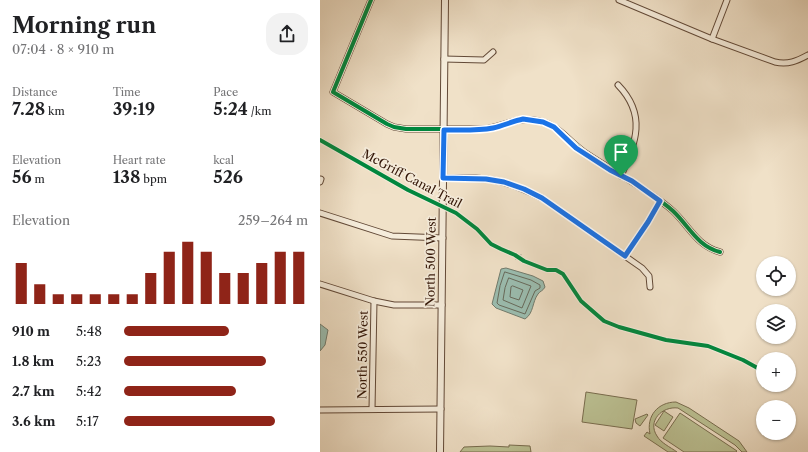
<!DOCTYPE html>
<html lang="en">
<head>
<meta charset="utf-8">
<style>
  :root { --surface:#fff; --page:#f2f2f2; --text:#202124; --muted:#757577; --accent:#8f2418 }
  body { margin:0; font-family:"Libre Caslon Text",serif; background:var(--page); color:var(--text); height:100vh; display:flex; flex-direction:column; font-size:15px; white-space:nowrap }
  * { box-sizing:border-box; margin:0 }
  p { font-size:13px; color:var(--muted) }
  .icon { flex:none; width:22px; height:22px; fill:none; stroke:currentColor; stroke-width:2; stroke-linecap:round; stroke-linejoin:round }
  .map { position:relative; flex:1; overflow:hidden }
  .drawer { display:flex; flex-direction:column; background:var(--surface); width:320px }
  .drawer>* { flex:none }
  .fabs { position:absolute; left:436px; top:256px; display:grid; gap:8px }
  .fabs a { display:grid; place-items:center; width:40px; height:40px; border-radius:50%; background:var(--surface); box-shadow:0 1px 3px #0004; font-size:20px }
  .pin { position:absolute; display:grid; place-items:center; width:34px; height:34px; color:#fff; margin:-41px -17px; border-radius:50% 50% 50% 0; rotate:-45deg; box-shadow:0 0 4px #0007 }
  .pin .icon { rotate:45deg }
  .round { display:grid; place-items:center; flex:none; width:42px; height:42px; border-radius:16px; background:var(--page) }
  .overview { display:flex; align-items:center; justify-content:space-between; height:68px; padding:0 12px }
  h1 { font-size:22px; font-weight:800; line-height:30px }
  .stats { display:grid; grid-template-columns:repeat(3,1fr); gap:6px; height:68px; padding:4px 12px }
  .stats div { display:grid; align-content:center }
  .stats b { font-size:17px; font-weight:800 }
  .stats small { font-size:11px; font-weight:400 }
  .stats p { font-size:11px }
  .chart { height:112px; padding:8px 12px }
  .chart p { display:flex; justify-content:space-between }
  .chart svg { width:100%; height:72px; margin-top:4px; stroke:var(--accent); stroke-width:6 }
  ul { padding:0 12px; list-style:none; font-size:13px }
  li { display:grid; grid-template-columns:64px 48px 1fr; align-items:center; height:30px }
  li i { height:10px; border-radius:5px; background:var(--accent) }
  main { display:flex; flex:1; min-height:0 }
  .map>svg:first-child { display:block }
  .green { fill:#bcc294; stroke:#786c4e }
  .water { fill:#9bbeb1; stroke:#717b6d }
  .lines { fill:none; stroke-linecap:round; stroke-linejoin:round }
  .shore { stroke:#676a5c; stroke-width:1 }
  .stream { stroke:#717b6d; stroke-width:1 }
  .minor-casing { stroke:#624937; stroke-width:7 }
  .tertiary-casing { stroke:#624937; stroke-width:8 }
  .minor { stroke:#f5ecdb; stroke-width:5 }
  .tertiary { stroke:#f5ecdb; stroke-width:6 }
  .cycleway-casing { stroke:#f5ecdb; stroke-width:6 }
  .cycleway { stroke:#00873e; stroke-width:4 }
  .route-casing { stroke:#fff; stroke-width:8 }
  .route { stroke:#1a73e8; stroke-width:5 }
  .labels { text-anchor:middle; stroke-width:3.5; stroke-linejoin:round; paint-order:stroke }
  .street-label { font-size:12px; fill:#331607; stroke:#f5ecdb }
</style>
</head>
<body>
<main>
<section class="drawer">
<div class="overview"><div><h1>Morning run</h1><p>07:04 · 8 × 910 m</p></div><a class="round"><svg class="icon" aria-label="share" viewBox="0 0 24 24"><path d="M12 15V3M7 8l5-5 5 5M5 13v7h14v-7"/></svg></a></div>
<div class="stats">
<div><p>Distance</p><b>7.28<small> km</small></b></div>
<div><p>Time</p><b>39:19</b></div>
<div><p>Pace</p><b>5:24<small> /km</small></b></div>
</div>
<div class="stats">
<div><p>Elevation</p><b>56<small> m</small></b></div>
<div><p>Heart rate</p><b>138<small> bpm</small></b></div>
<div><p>kcal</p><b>526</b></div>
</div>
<div class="chart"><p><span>Elevation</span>259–264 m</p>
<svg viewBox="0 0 160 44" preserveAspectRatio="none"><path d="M5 44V19M15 44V32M25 44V38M35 44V38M45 44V38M55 44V38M65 44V38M75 44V25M85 44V12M95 44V6M105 44V12M115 44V25M125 44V25M135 44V19M145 44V12M155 44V12"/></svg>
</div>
<ul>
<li><b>910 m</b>5:48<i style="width:57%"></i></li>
<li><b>1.8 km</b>5:23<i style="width:77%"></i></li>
<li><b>2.7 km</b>5:42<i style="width:61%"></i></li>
<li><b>3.6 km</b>5:17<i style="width:82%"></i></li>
</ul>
</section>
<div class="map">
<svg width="488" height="452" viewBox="0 0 488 452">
  <rect width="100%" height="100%" fill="#f0e1c8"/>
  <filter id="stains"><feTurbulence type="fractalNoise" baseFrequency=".005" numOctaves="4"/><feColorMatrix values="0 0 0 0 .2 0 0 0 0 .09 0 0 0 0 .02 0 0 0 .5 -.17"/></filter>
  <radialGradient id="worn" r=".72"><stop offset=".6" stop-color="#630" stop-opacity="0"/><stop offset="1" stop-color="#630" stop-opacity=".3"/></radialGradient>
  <!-- green -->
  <g class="green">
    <path d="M266 392 317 400 312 429 262 422Z"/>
    <path d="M356 402 369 408 419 441 427 452H422L415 445 358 408C342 406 327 421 337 436 341 443 350 447 357 452H348L324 436 327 432 330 434C326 416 338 402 356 402Z"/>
    <path d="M344 411 353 417 344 431 335 425Z"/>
    <path d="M360 413 417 451 416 452H364L343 438Z"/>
    <path d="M327 414 328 415 320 426 316 423 315 419Z"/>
    <path d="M189 445 210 446 211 452H140L144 447 170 446 189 447Z"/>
  </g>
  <!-- water -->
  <g class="water">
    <path d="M186 268 213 276 223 281 225 287C223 291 220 291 218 294 212 302 214 313 205 319L176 308 172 304 181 269Z"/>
    <path d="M0 324 8 330 5 345 0 351Z"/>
  </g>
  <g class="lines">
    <!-- shore -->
    <g class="shore">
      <path d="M185 272 211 280 220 285V288L215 291 205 314 179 305 177 303 180 286Z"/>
      <path d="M189 278 211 286 202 308 183 300 185 288Z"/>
      <path d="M193 286 203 290 199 300 190 297 191 287Z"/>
    </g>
    <!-- stream -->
    <path class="stream" d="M196 259 197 257 201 255"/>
    <!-- minor casing -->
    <g class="minor-casing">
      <g id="minor">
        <path d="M51 0 13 92 67 124 74 127 86 129H164C181 127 197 117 214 120 221 121 228 123 234 127 246 135 255 146 267 154 295 173 327 188 353 211 369 226 377 246 400 252"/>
        <path d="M299 0 392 39 455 62C468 65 477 61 488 55"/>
        <path d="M392 39 407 0"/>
        <path d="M124 59 164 60 173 52"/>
        <path d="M298 85C327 115 316 142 301 176"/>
        <path d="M123 178C137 178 152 177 166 179 186 181 204 189 222 198L322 268 329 276 330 287"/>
        <path d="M0 182 1 179"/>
        <path d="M0 213 72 236 123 238"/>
        <path d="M305 256 328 222 340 201"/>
        <path d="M0 284 54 301 74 305H122"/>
        <path d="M52 409 54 301"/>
        <path d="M0 410 121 409"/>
      </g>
    </g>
    <!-- tertiary casing -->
    <g class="tertiary-casing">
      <path id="tertiary" d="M120 452 125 0"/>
    </g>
    <!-- minor -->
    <use href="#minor" class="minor"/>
    <!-- tertiary -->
    <use href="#tertiary" class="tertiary"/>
    <!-- cycleway casing -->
    <g class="cycleway-casing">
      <g id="cycleway">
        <path d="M51 0 13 92 67 124 74 127 86 129H164C181 127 197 117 214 120 221 121 228 123 234 127 246 135 255 146 267 154 295 173 327 188 353 211 369 226 377 246 400 252"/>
        <path d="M0 140 88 190 136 213 157 229 171 244 181 249 195 255 204 261 227 270H236L243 274 261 301 284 321 299 327 346 340 388 346 423 360 443 371"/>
      </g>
    </g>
    <!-- cycleway -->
    <use href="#cycleway" class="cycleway"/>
  </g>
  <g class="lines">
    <!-- route casing -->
    <g class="route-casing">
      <path id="route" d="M203 119 223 122 234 127 256 148 290 170 312 181 340 201 328 222 305 256 222 198 204 189 184 182 166 179 123 178 124 130C140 130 157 131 173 128 183 126 193 121 203 119Z"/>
    </g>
    <!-- route -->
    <use href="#route" class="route"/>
  </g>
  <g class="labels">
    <!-- street labels -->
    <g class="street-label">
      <text transform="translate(92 179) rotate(28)" y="4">McGriff Canal Trail</text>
      <text transform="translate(111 262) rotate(-89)" y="4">North 500 West</text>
      <text transform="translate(43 355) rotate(-89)" y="4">North 550 West</text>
    </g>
  </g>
  <rect width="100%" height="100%" filter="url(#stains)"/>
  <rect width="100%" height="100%" fill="url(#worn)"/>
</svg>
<div class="fabs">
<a><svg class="icon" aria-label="locate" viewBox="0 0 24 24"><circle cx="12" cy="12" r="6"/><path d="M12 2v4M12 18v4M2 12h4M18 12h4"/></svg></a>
<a><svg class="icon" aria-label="layers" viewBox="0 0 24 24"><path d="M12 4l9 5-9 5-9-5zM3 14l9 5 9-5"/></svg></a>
<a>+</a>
<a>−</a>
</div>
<div class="pin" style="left:301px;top:176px;background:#1e9e55"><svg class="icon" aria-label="arrive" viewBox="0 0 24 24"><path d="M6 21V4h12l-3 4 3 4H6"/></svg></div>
</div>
</main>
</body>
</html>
